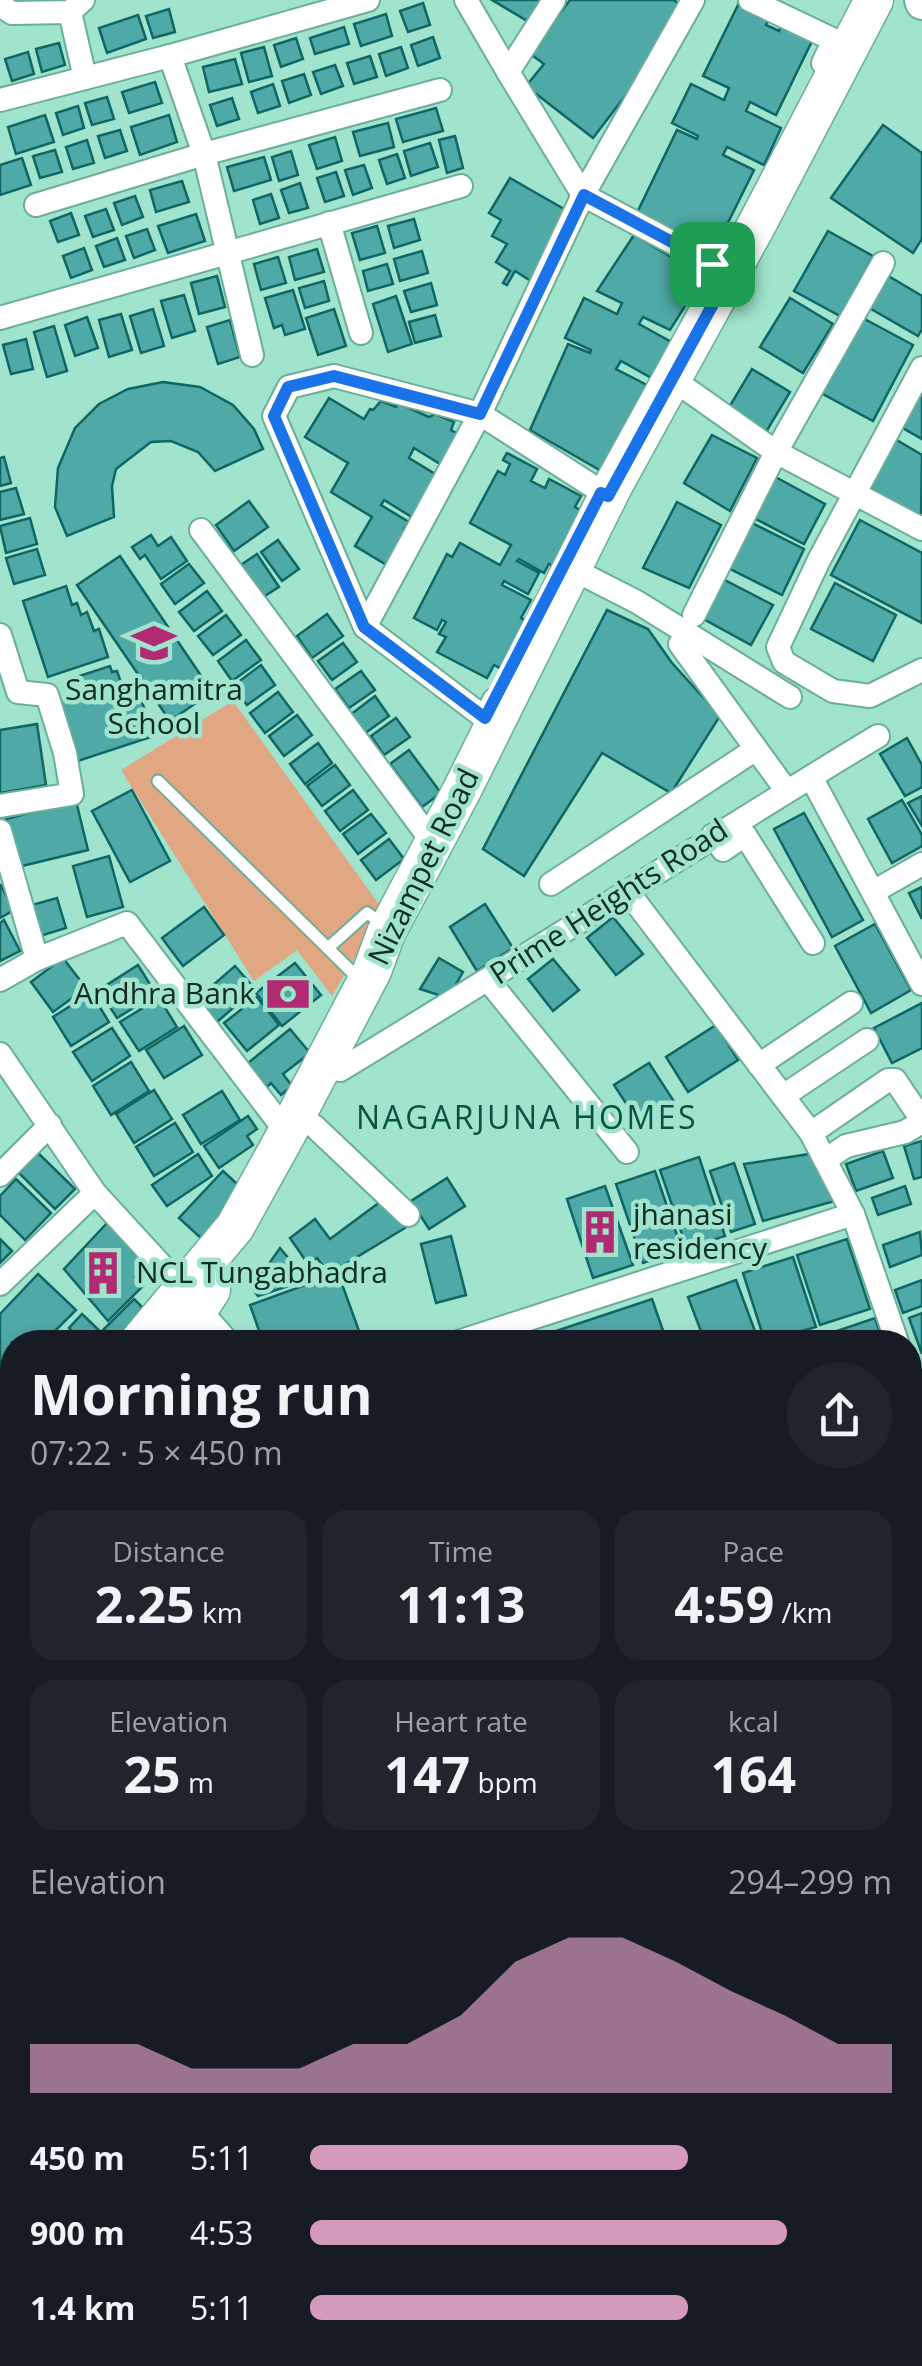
<!DOCTYPE html>
<html lang="en">
<head>
<meta charset="utf-8">
<style>
  :root { --surface:#171b24; --page:#20242c; --text:#f1f3f6; --muted:#9ea1a6; --accent:#d499bb }
  body { margin:0; font-family:"Open Sans",sans-serif; background:var(--page); color:var(--text); height:100vh; display:flex; flex-direction:column; font-size:38px; white-space:nowrap }
  * { box-sizing:border-box; margin:0 }
  p { font-size:32px; color:var(--muted) }
  .icon { flex:none; width:55px; height:55px; fill:none; stroke:currentColor; stroke-width:2; stroke-linecap:round; stroke-linejoin:round }
  .map { position:relative; flex:1; overflow:hidden }
  .drawer { position:absolute; left:0px; top:1330px; width:922px; height:1038px; display:flex; flex-direction:column; background:var(--surface); border-radius:40px 40px 0 0; box-shadow:0 5px 15px #0003 }
  .drawer>* { flex:none }
  .pin { position:absolute; display:grid; place-items:center; width:85px; height:85px; color:#fff; margin:-42px; border-radius:20px; box-shadow:0 5px 15px #0006 }
  .round { display:grid; place-items:center; flex:none; width:105px; height:105px; border-radius:52px; background:var(--page) }
  .head { display:flex; align-items:center; justify-content:space-between; height:170px; padding:0 30px }
  h1 { font-size:55px; font-weight:700; line-height:75px }
  .metrics { display:grid; grid-template-columns:repeat(3,1fr); gap:15px; height:170px; padding:10px 30px }
  .metrics div { display:grid; align-content:center; border-radius:25px; background:var(--page); text-align:center }
  .metrics b { font-size:50px; font-weight:700 }
  .metrics small { font-size:28px; font-weight:400 }
  .metrics p { font-size:28px }
  .chart { height:280px; padding:20px 30px }
  .chart p { display:flex; justify-content:space-between }
  .chart svg { width:100%; height:180px; margin-top:10px; fill:var(--accent); opacity:.7 }
  ul { padding:0 30px; list-style:none; font-size:32px }
  li { display:grid; grid-template-columns:160px 120px 1fr; align-items:center; height:75px }
  li i { height:25px; border-radius:12px; background:var(--accent) }
  .map>svg:first-child { display:block }
  .green { fill:#e1a682 }
  .building { fill:#4fa9a7; stroke:#106664; stroke-width:2.5 }
  .lines { fill:none; stroke-linecap:round; stroke-linejoin:round }
  .lane-casing { stroke:#6bae99; stroke-width:15 }
  .street-casing { stroke:#6bae99; stroke-width:26 }
  .secondary-casing { stroke:#6bae99; stroke-width:36 }
  .primary-casing { stroke:#6bae99; stroke-width:41 }
  .lane { stroke:#fff; stroke-width:11 }
  .street { stroke:#fff; stroke-width:22 }
  .secondary { stroke:#fff; stroke-width:32 }
  .primary { stroke:#fff; stroke-width:38 }
  .route-casing { stroke:#fff; stroke-width:20 }
  .route { stroke:#1a73e8; stroke-width:12 }
  .labels { text-anchor:middle; stroke-width:9; stroke-linejoin:round; paint-order:stroke }
  .poi-label { font-size:30px; fill:#0f2b23; stroke:#a0e4ce; text-anchor:start }
  .street-label { font-size:30px; fill:#0f2b23; stroke:#a0e4ce }
  .neighbourhood-label { font-size:32px; letter-spacing:2.5px; fill:#055443; stroke:#a0e4ce }
</style>
</head>
<body>
<div class="map">
<svg width="922" height="2366" viewBox="0 0 922 2366">
  <rect width="100%" height="100%" fill="#a0e4ce"/>
  <!-- green -->
  <path class="green" d="M233 701 383 910 332 996 297 950 254 981 121 770Z"/>
  <!-- building -->
  <g class="building">
    <path d="M492 0H549L534 25Z"/>
    <path d="M570 0H674L685 9 658 53 593 138 526 86 544 64 529 53Z"/>
    <path d="M740 1 770 16 766 25 779 31 784 20 815 35 776 115 750 102 746 111 781 128 764 165 727 147 723 155 754 170 712 255 635 217 677 130 697 139 698 136 672 123 691 84 724 100 729 88 703 76Z"/>
    <path d="M423 3 430 25 408 32 400 11Z"/>
    <path d="M169 9 175 32 153 38 146 16Z"/>
    <path d="M386 14 392 36 361 46 354 24Z"/>
    <path d="M138 15 146 39 107 53 99 28Z"/>
    <path d="M344 27 349 44 315 54 310 38Z"/>
    <path d="M433 37 440 58 418 66 411 45Z"/>
    <path d="M296 38 303 59 281 67 274 45Z"/>
    <path d="M59 43 65 65 42 72 36 49Z"/>
    <path d="M264 47 272 76 249 82 241 53Z"/>
    <path d="M401 47 408 68 386 76 379 54Z"/>
    <path d="M28 52 34 74 12 81 5 59Z"/>
    <path d="M370 56 377 77 354 84 347 63Z"/>
    <path d="M235 59 242 84 209 92 203 67Z"/>
    <path d="M335 65 343 86 321 94 313 72Z"/>
    <path d="M304 74 311 95 289 103 282 81Z"/>
    <path d="M155 82 162 103 129 113 122 92Z"/>
    <path d="M273 84 280 106 258 113 251 92Z"/>
    <path d="M107 97 114 119 92 125 85 103Z"/>
    <path d="M232 98 239 119 217 126 210 105Z"/>
    <path d="M78 106 84 128 63 135 56 113Z"/>
    <path d="M436 108 443 131 403 142 396 119Z"/>
    <path d="M45 115 54 142 16 154 8 127Z"/>
    <path d="M169 115 177 142 140 155 131 127Z"/>
    <path d="M388 123 394 147 360 156 353 132Z"/>
    <path d="M883 125 922 153V239L913 253 831 198Z"/>
    <path d="M120 130 127 151 105 158 98 136Z"/>
    <path d="M455 136 463 168 447 173 439 140Z"/>
    <path d="M335 137 342 161 317 169 309 145Z"/>
    <path d="M87 140 94 163 73 169 66 147Z"/>
    <path d="M430 143 438 167 411 176 404 151Z"/>
    <path d="M55 150 62 172 40 178 33 156Z"/>
    <path d="M291 151 298 175 279 181 272 157Z"/>
    <path d="M397 154 405 178 387 184 379 160Z"/>
    <path d="M264 157 271 180 234 191 227 167Z"/>
    <path d="M22 158 31 185 0 195V165Z"/>
    <path d="M364 165 372 188 353 195 345 170Z"/>
    <path d="M336 172 344 196 325 202 317 178Z"/>
    <path d="M510 178 571 213 534 283 515 271 507 285 503 283 510 271 496 262 507 244 492 236 501 220 489 213Z"/>
    <path d="M182 181 189 202 156 212 150 190Z"/>
    <path d="M300 183 308 208 289 213 281 190Z"/>
    <path d="M271 194 279 218 260 224 253 200Z"/>
    <path d="M135 196 143 217 122 225 114 203Z"/>
    <path d="M106 209 114 230 93 237 85 216Z"/>
    <path d="M71 213 79 235 58 242 50 221Z"/>
    <path d="M196 214 205 241 168 253 158 226Z"/>
    <path d="M414 219 420 240 394 248 388 226Z"/>
    <path d="M377 226 385 253 360 260 352 233Z"/>
    <path d="M147 229 155 250 134 258 126 236Z"/>
    <path d="M828 231 873 256 840 316 794 291Z"/>
    <path d="M634 235 704 276 670 330 643 317 639 324 675 344 655 380 621 361 616 369 647 385 603 472 530 430 568 344 590 353 591 350 565 338 584 298 617 314 622 303 597 291Z"/>
    <path d="M117 238 125 260 104 267 96 246Z"/>
    <path d="M84 248 92 270 71 278 63 256Z"/>
    <path d="M317 249 324 272 295 280 289 257Z"/>
    <path d="M422 251 428 273 400 281 394 259Z"/>
    <path d="M278 257 286 283 261 290 254 264Z"/>
    <path d="M387 264 393 284 368 291 363 271Z"/>
    <path d="M885 274 922 296V329L918 336 866 306Z"/>
    <path d="M217 276 225 307 199 314 191 283Z"/>
    <path d="M324 281 329 301 305 308 299 288Z"/>
    <path d="M431 283 437 305 411 312 404 291Z"/>
    <path d="M293 290 305 329 285 335 282 325 274 328 265 298Z"/>
    <path d="M184 295 195 331 172 338 161 301Z"/>
    <path d="M396 296 412 344 388 352 373 304Z"/>
    <path d="M790 298 833 324 803 373 760 347Z"/>
    <path d="M153 309 164 346 141 353 130 316Z"/>
    <path d="M334 309 346 346 318 355 306 318Z"/>
    <path d="M121 314 132 350 109 357 99 320Z"/>
    <path d="M435 315 441 336 415 343 409 322Z"/>
    <path d="M859 316 913 345 873 421 819 392Z"/>
    <path d="M87 317 98 348 75 356 65 325Z"/>
    <path d="M230 320 240 357 218 364 207 327Z"/>
    <path d="M54 326 67 371 47 377 34 332Z"/>
    <path d="M26 339 33 369 11 374 3 345Z"/>
    <path d="M752 369 790 392 766 432 728 409Z"/>
    <path d="M163 382 200 387 233 405 254 429 263 449 215 471 198 452 171 441 151 442 116 469 112 486 114 517 67 536 55 507 58 468 75 428 99 404 128 389Z"/>
    <path d="M922 391V439L901 427Z"/>
    <path d="M329 398 364 419 370 409 373 410 381 401 396 407 398 403 429 417 435 414 454 422 451 430 463 437 445 467 414 448 409 458 440 477 415 519 384 500 381 505 409 522 404 529 411 533 390 567 355 546 372 517 331 492 348 463 305 437Z"/>
    <path d="M712 435 757 458 730 511 684 483Z"/>
    <path d="M895 439 922 455 921 517 868 487Z"/>
    <path d="M507 453 537 469 531 481 545 488 549 479 581 496 575 507 586 513 557 568 549 564 544 573 519 559 517 561 539 573 528 594 504 581 502 585 531 600 521 618 530 623 505 671 494 665 487 678 437 652 446 637 439 634 446 622 442 620 437 630 414 618 447 554 452 557 460 543 500 565 511 545 470 523 498 471 505 475 510 464 503 460Z"/>
    <path d="M4 457 11 483 0 486V458Z"/>
    <path d="M770 474 825 504 804 544 748 515Z"/>
    <path d="M16 488 24 514 0 520V492Z"/>
    <path d="M249 501 268 527 234 551 216 525Z"/>
    <path d="M677 502 721 525 689 588 643 568Z"/>
    <path d="M30 518 37 544 6 553 0 526Z"/>
    <path d="M746 520 804 549 782 595 724 566Z"/>
    <path d="M860 520 922 553V623L831 575Z"/>
    <path d="M151 535 158 546 171 537 187 561 161 579 145 555 140 559 132 547Z"/>
    <path d="M278 540 299 569 282 581 261 552Z"/>
    <path d="M37 549 45 575 14 584 6 558Z"/>
    <path d="M257 554 279 587 260 599 239 566Z"/>
    <path d="M120 556 212 692 170 721 77 585Z"/>
    <path d="M189 564 204 583 175 604 161 584Z"/>
    <path d="M719 577 773 605 751 645 698 616Z"/>
    <path d="M835 583 896 615 873 661 811 629Z"/>
    <path d="M66 586 72 605 77 603 81 615 87 612 94 631 99 629 108 657 48 677 23 601Z"/>
    <path d="M207 591 222 611 194 631 179 612Z"/>
    <path d="M607 610 648 629 672 663 720 716 671 793 602 753 524 876 483 849Z"/>
    <path d="M327 614 343 636 312 658 297 636Z"/>
    <path d="M226 615 241 635 213 655 198 636Z"/>
    <path d="M246 640 261 660 232 681 218 661Z"/>
    <path d="M343 643 357 662 332 680 318 661Z"/>
    <path d="M261 665 275 685 247 705 233 686Z"/>
    <path d="M110 666 112 672 117 671 124 692 129 689 133 702 141 699 154 736 78 761 58 702 73 697 67 680Z"/>
    <path d="M361 671 375 690 349 708 335 689Z"/>
    <path d="M278 692 293 712 265 733 250 713Z"/>
    <path d="M375 696 389 716 364 734 350 715Z"/>
    <path d="M297 715 312 735 284 756 269 736Z"/>
    <path d="M396 718 410 737 384 755 371 736Z"/>
    <path d="M37 724 46 785 0 793V730Z"/>
    <path d="M907 738 922 765V787L905 796 880 754Z"/>
    <path d="M318 743 332 763 305 784 290 764Z"/>
    <path d="M409 750 441 793 422 807 390 764Z"/>
    <path d="M335 765 350 785 322 806 307 786Z"/>
    <path d="M132 790 170 861 130 882 92 811Z"/>
    <path d="M353 790 368 810 340 831 325 811Z"/>
    <path d="M922 796V826L908 803Z"/>
    <path d="M902 800 922 835V846L892 863 868 819Z"/>
    <path d="M76 801 88 850 18 867 6 819Z"/>
    <path d="M804 813 863 920 832 937 774 829Z"/>
    <path d="M371 814 386 833 358 854 343 834Z"/>
    <path d="M389 839 404 859 376 880 361 860Z"/>
    <path d="M109 856 123 907 87 917 73 866Z"/>
    <path d="M0 884 14 910 0 918Z"/>
    <path d="M922 887V919L909 893Z"/>
    <path d="M57 898 66 928 37 937 28 906Z"/>
    <path d="M485 904 513 948 477 971 450 927Z"/>
    <path d="M204 907 224 935 183 966 162 938Z"/>
    <path d="M613 917 643 954 616 975 587 938Z"/>
    <path d="M4 920 20 951 0 961V923Z"/>
    <path d="M875 924 911 990 871 1013 835 946Z"/>
    <path d="M63 958 86 988 53 1012 31 982Z"/>
    <path d="M439 958 463 972 448 998 420 989Z"/>
    <path d="M553 959 579 990 553 1011 528 979Z"/>
    <path d="M295 963 321 995 282 1026 256 993Z"/>
    <path d="M138 965 156 994 117 1018 99 990Z"/>
    <path d="M235 966 255 989 217 1022 197 999Z"/>
    <path d="M91 993 109 1022 71 1046 53 1017Z"/>
    <path d="M257 997 279 1025 247 1051 224 1023Z"/>
    <path d="M159 998 177 1027 139 1051 120 1022Z"/>
    <path d="M922 1003V1048L892 1063 874 1028Z"/>
    <path d="M716 1025 738 1060 688 1092 666 1057Z"/>
    <path d="M184 1026 202 1055 164 1078 146 1050Z"/>
    <path d="M112 1028 130 1056 92 1081 73 1052Z"/>
    <path d="M290 1029 310 1053 283 1074 292 1086 281 1095 271 1083 267 1087 248 1063Z"/>
    <path d="M131 1062 149 1091 111 1115 93 1086Z"/>
    <path d="M649 1063 677 1106 642 1128 614 1085Z"/>
    <path d="M154 1090 172 1119 134 1143 116 1114Z"/>
    <path d="M222 1091 240 1120 201 1144 183 1115Z"/>
    <path d="M248 1116 257 1129 247 1136 253 1145 219 1168 204 1146Z"/>
    <path d="M175 1123 193 1152 154 1176 136 1147Z"/>
    <path d="M922 1141V1177L914 1179 904 1146Z"/>
    <path d="M883 1151 893 1178 856 1191 846 1164Z"/>
    <path d="M38 1153 75 1189 55 1209 19 1173Z"/>
    <path d="M816 1153 835 1201 763 1221 744 1164Z"/>
    <path d="M198 1154 212 1176 167 1206 152 1185Z"/>
    <path d="M699 1157 725 1236 687 1249 660 1170Z"/>
    <path d="M734 1163 755 1224 731 1232 710 1171Z"/>
    <path d="M223 1171 247 1193 203 1240 179 1218Z"/>
    <path d="M655 1171 682 1250 643 1263 616 1184Z"/>
    <path d="M447 1178 465 1206 429 1229 411 1201Z"/>
    <path d="M16 1179 51 1213 25 1240 0 1215V1196Z"/>
    <path d="M605 1186 633 1265 593 1278 567 1199Z"/>
    <path d="M905 1186 911 1204 878 1215 872 1198Z"/>
    <path d="M384 1199 405 1228 329 1274 317 1258 308 1264 290 1238 315 1219 330 1239Z"/>
    <path d="M108 1222 148 1263 135 1277 143 1286 108 1321 64 1269Z"/>
    <path d="M920 1232 922 1255 890 1267 883 1245Z"/>
    <path d="M451 1236 466 1295 436 1303 421 1244Z"/>
    <path d="M0 1239 12 1251 0 1263Z"/>
    <path d="M847 1239 870 1309 820 1325 797 1255Z"/>
    <path d="M280 1248 304 1277 295 1284 258 1296 252 1288Z"/>
    <path d="M793 1257 816 1327 765 1342 743 1273Z"/>
    <path d="M338 1273 363 1342H263L250 1305Z"/>
    <path d="M38 1274 76 1310 44 1342H12V1375L0 1388V1314Z"/>
    <path d="M736 1280 759 1342H705L688 1297Z"/>
    <path d="M922 1280V1306L903 1313 895 1290Z"/>
    <path d="M134 1299 149 1314 121 1342H116L103 1330Z"/>
    <path d="M652 1299 667 1342H523Z"/>
    <path d="M922 1313V1354L909 1318Z"/>
    <path d="M82 1314 110 1341 108 1342H83L69 1328Z"/>
    <path d="M875 1318 883 1342H827L825 1335Z"/>
    <path d="M12 1393V1432L0 1419V1406Z"/>
    <path d="M912 1410 922 1446V1483L910 1486Z"/>
    <path d="M0 1441 12 1453V1462L0 1475Z"/>
    <path d="M12 1582V1629L0 1617V1595Z"/>
    <path d="M922 1706V1743L911 1746 910 1709Z"/>
    <path d="M12 1849V1972L0 1941V1854Z"/>
    <path d="M910 1865 922 1883V1989L910 1995Z"/>
    <path d="M0 2085 12 2121V2174L0 2179Z"/>
    <path d="M12 2254V2285L0 2291V2260Z"/>
    <path d="M374 2355H429L400 2366H378Z"/>
  </g>
  <g class="lines">
    <!-- lane casing -->
    <g class="lane-casing">
      <g id="lane">
        <path d="M158 781 362 982"/>
        <path d="M328 948 367 913 385 925"/>
        <path d="M111 2355 116 2366"/>
        <path d="M6 2366 33 2355"/>
      </g>
    </g>
    <!-- street casing -->
    <g class="street-casing">
      <g id="street">
        <path d="M466 0 508 72"/>
        <path d="M554 0 508 72 583 195 730 273"/>
        <path d="M750 0 834 40 823 63"/>
        <path d="M0 5 12 13 70 12 83 0"/>
        <path d="M70 12 85 78"/>
        <path d="M0 100 170 56"/>
        <path d="M36 205 204 154 440 90"/>
        <path d="M329 223 361 333"/>
        <path d="M0 318 461 186"/>
        <path d="M252 355 204 154 170 56 368 0"/>
        <path d="M922 368 819 560 778 647 784 662 833 691 870 696 922 670"/>
        <path d="M671 378 776 452 922 529"/>
        <path d="M608 496 480 414 334 376 289 387 274 416 365 627 480 414 583 195 693 0"/>
        <path d="M201 530 434 844"/>
        <path d="M590 578 637 602 790 697"/>
        <path d="M694 615 776 452 883 263"/>
        <path d="M365 627 485 718 494 700"/>
        <path d="M0 635 18 692 47 695 65 753 72 794 0 806"/>
        <path d="M680 644 786 790"/>
        <path d="M811 777 922 984"/>
        <path d="M0 831 37 959"/>
        <path d="M713 835 723 850 745 835 813 943"/>
        <path d="M551 884 756 749"/>
        <path d="M628 892 811 1133 853 1214 897 1342"/>
        <path d="M873 892 922 864"/>
        <path d="M0 980 37 959 127 923 287 1133"/>
        <path d="M488 980 627 1152"/>
        <path d="M0 1054 95 1193 184 1290"/>
        <path d="M759 1065 851 1003"/>
        <path d="M340 1070C521 961 697 845 878 736"/>
        <path d="M783 1096 867 1040"/>
        <path d="M314 1126 408 1215"/>
        <path d="M811 1133 888 1080H895L920 1117V1123L905 1132 846 1146 825 1160"/>
        <path d="M0 1175 50 1125"/>
        <path d="M0 1284 95 1193"/>
        <path d="M199 1309 228 1342"/>
        <path d="M458 1342 853 1214"/>
        <path d="M910 1379 922 1416"/>
        <path d="M910 1502 922 1500"/>
        <path d="M910 1634 922 1631"/>
        <path d="M0 1685 12 1697"/>
        <path d="M910 1768 922 1766"/>
        <path d="M0 1832 12 1828"/>
        <path d="M0 2076 12 2110"/>
        <path d="M910 2127 922 2123"/>
        <path d="M0 2210 12 2200"/>
        <path d="M306 2355 310 2366"/>
        <path d="M636 2355 641 2366"/>
        <path d="M440 2366 466 2355"/>
      </g>
    </g>
    <!-- secondary casing -->
    <g class="secondary-casing">
      <g id="secondary">
        <path d="M921 0 922 3"/>
        <path d="M910 2329 922 2324"/>
        <path d="M823 2366 849 2355"/>
      </g>
    </g>
    <!-- primary casing -->
    <g class="primary-casing">
      <g id="primary">
        <path d="M139 1342 235 1227 287 1133 372 971 386 933 462 790 614 484 756 226 874 0"/>
        <path d="M177 1342 211 1290"/>
        <path d="M0 1493 12 1480"/>
        <path d="M0 1528 12 1514"/>
      </g>
    </g>
    <!-- lane -->
    <use href="#lane" class="lane"/>
    <!-- street -->
    <use href="#street" class="street"/>
    <!-- secondary -->
    <use href="#secondary" class="secondary"/>
    <!-- primary -->
    <use href="#primary" class="primary"/>
  </g>
  <g class="lines">
    <!-- route casing -->
    <g class="route-casing">
      <path id="route" d="M584 195 730 273 608 496 601 493 485 718 364 627 274 416 288 387 334 376 480 414Z"/>
    </g>
    <!-- route -->
    <use href="#route" class="route"/>
  </g>
  <!-- icons -->
  <defs>
    <g id="school-bare" transform="scale(3.45)"><path d="M0-5L7-2L0 1L-7-2ZM-4 1L0 2.5L4 1V4Q0 6-4 4Z" fill="#b02b72" stroke="#a0e4ce" stroke-width="2.5" paint-order="stroke"/></g>
    <g id="bank-bare" transform="scale(3.45)"><path d="M-6-4H6V4H-6ZM0-2.3a2.3 2.3 0 1 0 0 4.6a2.3 2.3 0 1 0 0-4.6Z" fill="#b02b72" stroke="#a0e4ce" stroke-width="2.5" paint-order="stroke"/></g>
    <g id="building-bare" transform="scale(3.45)"><path d="M-4-6H4V6H1V3H-1V6H-4ZM-2.5-4.3h1.7v1.8h-1.7ZM.8-4.3h1.7v1.8H.8ZM-2.5-1h1.7V.8h-1.7ZM.8-1h1.7V.8H.8Z" fill="#b02b72" stroke="#a0e4ce" stroke-width="2.5" paint-order="stroke"/></g>
  </defs>
  <g fill-rule="evenodd">
    <use href="#school-bare" x="154" y="643"/>
    <use href="#bank-bare" x="288" y="994"/>
    <use href="#building-bare" x="600" y="1232"/>
    <use href="#building-bare" x="103" y="1273"/>
  </g>
  <g class="labels">
    <!-- poi labels -->
    <g class="poi-label">
      <text x="154" y="700" text-anchor="middle">Sanghamitra<tspan x="154" dy="34">School</tspan></text>
      <text x="255" y="1004" text-anchor="end">Andhra Bank</text>
      <text x="633" y="1225">jhanasi<tspan x="633" dy="34">residency</tspan></text>
      <text x="136" y="1283">NCL Tungabhadra</text>
    </g>
    <!-- street labels -->
    <g class="street-label">
      <text transform="translate(424 867) rotate(-64)" y="10">Nizampet Road</text>
      <text transform="translate(609 902) rotate(-33)" y="10">Prime Heights Road</text>
    </g>
    <!-- neighbourhood labels -->
    <g class="neighbourhood-label">
      <text x="527" y="1129">NAGARJUNA HOMES</text>
    </g>
  </g>
</svg>
<div class="pin" style="left:712px;top:264px;background:#1e9e55"><svg class="icon" aria-label="arrive" viewBox="0 0 24 24"><path d="M6 21V4h12l-3 4 3 4H6"/></svg></div>
<section class="drawer">
<div class="head"><div><h1>Morning run</h1><p>07:22 · 5 × 450 m</p></div><a class="round"><svg class="icon" aria-label="share" viewBox="0 0 24 24"><path d="M12 15V3M7 8l5-5 5 5M5 13v7h14v-7"/></svg></a></div>
<div class="metrics">
<div><p>Distance</p><b>2.25<small> km</small></b></div>
<div><p>Time</p><b>11:13</b></div>
<div><p>Pace</p><b>4:59<small> /km</small></b></div>
</div>
<div class="metrics">
<div><p>Elevation</p><b>25<small> m</small></b></div>
<div><p>Heart rate</p><b>147<small> bpm</small></b></div>
<div><p>kcal</p><b>164</b></div>
</div>
<div class="chart"><p><span>Elevation</span>294–299 m</p>
<svg viewBox="0 0 160 44" preserveAspectRatio="none"><path d="M0 44V32L10 32L20 32L30 38L40 38L50 38L60 32L70 32L80 25L90 12L100 6L110 6L120 12L130 19L140 25L150 32L160 32V44z"/></svg>
</div>
<ul>
<li><b>450 m</b>5:11<i style="width:65%"></i></li>
<li><b>900 m</b>4:53<i style="width:82%"></i></li>
<li><b>1.4 km</b>5:11<i style="width:65%"></i></li>
</ul>
</section>
</div>
</body>
</html>
